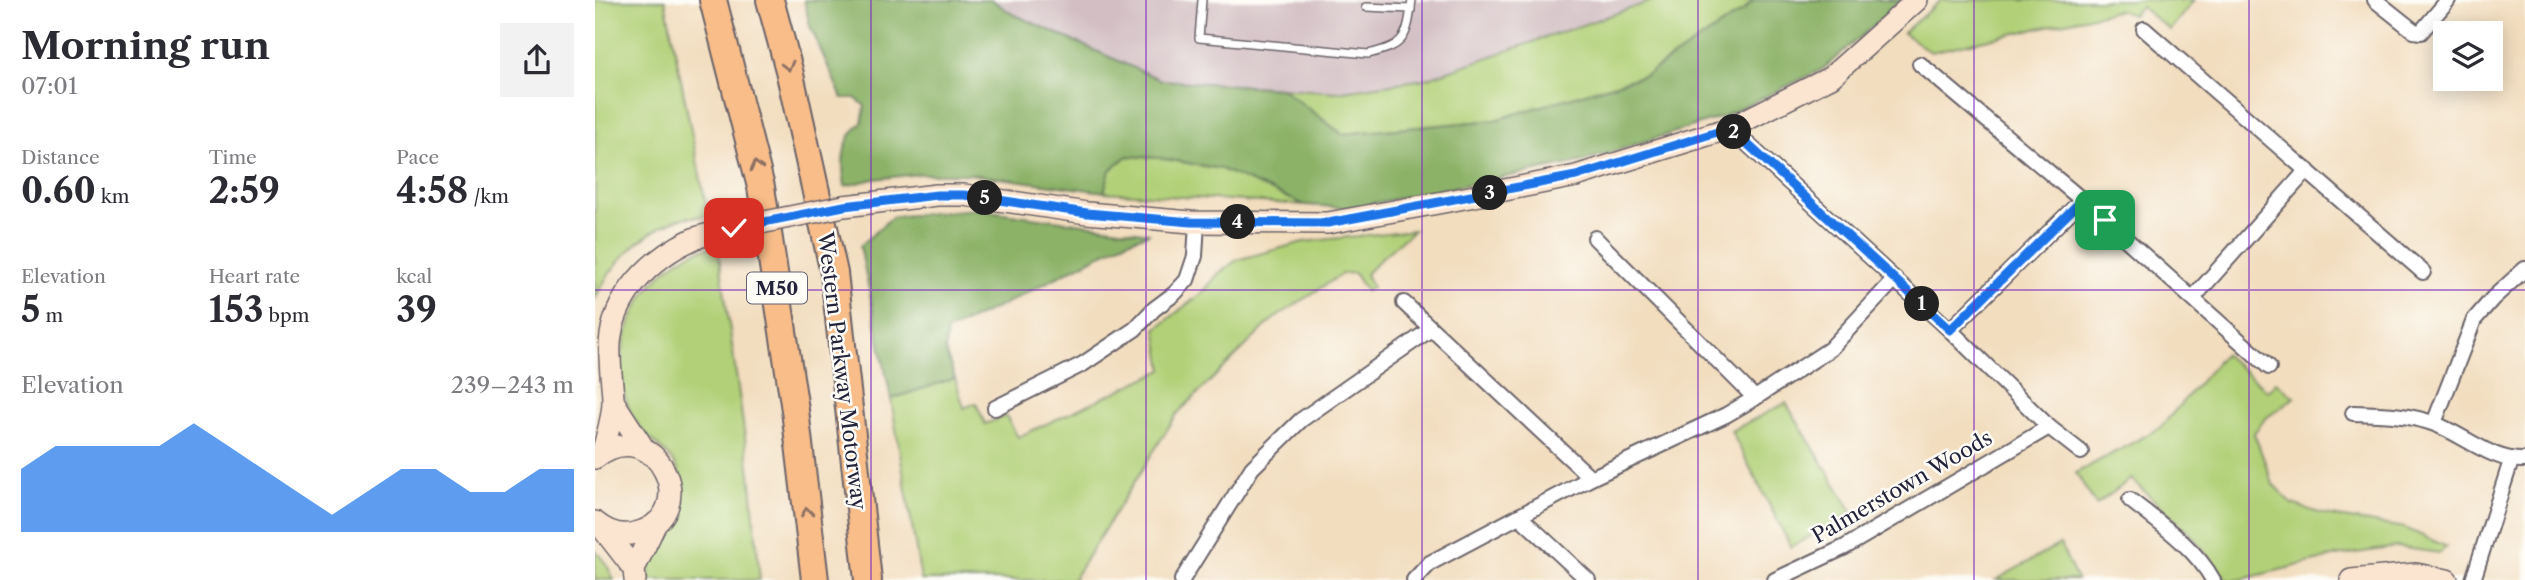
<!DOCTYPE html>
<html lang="en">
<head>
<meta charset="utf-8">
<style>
  :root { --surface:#fff; --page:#f2f2f3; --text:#2b2b33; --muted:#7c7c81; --accent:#1a73e8 }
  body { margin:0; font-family:"Libre Caslon Text",serif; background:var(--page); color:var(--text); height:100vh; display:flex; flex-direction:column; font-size:26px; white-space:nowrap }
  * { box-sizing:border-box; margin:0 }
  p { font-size:23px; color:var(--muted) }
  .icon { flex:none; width:38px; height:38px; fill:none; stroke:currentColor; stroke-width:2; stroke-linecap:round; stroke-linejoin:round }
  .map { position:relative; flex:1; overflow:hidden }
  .sheet { display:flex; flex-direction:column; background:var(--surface); width:595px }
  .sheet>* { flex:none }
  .controls { position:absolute; left:1838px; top:21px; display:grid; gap:14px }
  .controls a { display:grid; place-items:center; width:70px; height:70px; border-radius:0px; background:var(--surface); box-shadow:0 4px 18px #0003; font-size:35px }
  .pin { position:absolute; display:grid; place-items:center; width:60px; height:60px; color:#fff; margin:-30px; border-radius:14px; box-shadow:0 4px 10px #0006 }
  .km { position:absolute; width:35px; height:35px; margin:-18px; border-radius:50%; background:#222; color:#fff; font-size:19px; line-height:35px; text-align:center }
  .round { display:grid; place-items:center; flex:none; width:74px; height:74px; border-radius:0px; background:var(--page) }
  .summary { display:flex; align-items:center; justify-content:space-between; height:119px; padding:0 21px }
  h1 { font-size:38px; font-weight:700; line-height:52px }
  .stats { display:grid; grid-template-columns:repeat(3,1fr); gap:10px; height:119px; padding:7px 21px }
  .stats div { display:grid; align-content:center }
  .stats b { font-size:35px; font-weight:700 }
  .stats small { font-size:19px; font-weight:400 }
  .stats p { font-size:19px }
  .chart { height:196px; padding:14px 21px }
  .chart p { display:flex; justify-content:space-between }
  .chart svg { width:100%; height:126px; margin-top:7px; fill:var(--accent); opacity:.7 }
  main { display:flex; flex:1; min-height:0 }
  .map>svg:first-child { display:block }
  .industrial { fill:#d2bec3 }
  .green { fill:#b1d077; stroke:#6a7959; stroke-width:2 }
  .forest { fill:#8cb268; stroke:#576a52; stroke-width:2 }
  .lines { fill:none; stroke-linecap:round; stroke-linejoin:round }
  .lane-casing { stroke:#6b6369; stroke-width:10 }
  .street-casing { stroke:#6b6369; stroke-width:18 }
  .secondary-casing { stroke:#6b6369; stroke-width:24 }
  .highway-casing { stroke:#6b6369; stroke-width:30 }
  .lane { stroke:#fff; stroke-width:7 }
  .street { stroke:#fff; stroke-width:14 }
  .secondary { stroke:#fce5d0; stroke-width:21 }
  .highway { stroke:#f8bd89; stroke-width:26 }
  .secondary-bridge-casing { stroke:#6b6369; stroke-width:24; stroke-linecap:butt }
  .secondary-bridge { stroke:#fce5d0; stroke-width:21 }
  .oneway { stroke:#8d7062 }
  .route-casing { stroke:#fff; stroke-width:14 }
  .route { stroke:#1a73e8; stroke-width:9 }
  .grid { fill:none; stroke:#7b2cbf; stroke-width:2; stroke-opacity:0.55 }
  .labels { text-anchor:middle; stroke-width:5; stroke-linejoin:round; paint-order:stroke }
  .shield { fill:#fdfcf7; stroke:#646373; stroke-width:2 }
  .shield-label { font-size:19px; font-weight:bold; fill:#22223b }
  .street-label { font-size:21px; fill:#22223b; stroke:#fdfcf7 }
</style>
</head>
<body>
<main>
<section class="sheet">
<div class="summary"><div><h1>Morning run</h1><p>07:01</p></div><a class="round"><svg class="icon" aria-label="share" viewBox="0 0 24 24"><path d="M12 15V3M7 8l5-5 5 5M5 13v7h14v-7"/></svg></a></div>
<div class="stats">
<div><p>Distance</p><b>0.60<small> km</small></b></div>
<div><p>Time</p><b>2:59</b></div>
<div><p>Pace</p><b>4:58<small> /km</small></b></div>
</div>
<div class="stats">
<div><p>Elevation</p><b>5<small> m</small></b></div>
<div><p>Heart rate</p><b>153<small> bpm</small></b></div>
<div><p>kcal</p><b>39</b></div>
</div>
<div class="chart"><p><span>Elevation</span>239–243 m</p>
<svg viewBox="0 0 160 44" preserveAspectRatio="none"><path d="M0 44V22L10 14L20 14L30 14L40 14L50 6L60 14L70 22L80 30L90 38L100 30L110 22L120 22L130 30L140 30L150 22L160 22V44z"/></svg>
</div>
</section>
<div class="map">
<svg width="1930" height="580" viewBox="0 0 1930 580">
  <rect width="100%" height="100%" fill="#fdfcf7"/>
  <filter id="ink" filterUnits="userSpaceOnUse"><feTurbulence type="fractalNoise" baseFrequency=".0143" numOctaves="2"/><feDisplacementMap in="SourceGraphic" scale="14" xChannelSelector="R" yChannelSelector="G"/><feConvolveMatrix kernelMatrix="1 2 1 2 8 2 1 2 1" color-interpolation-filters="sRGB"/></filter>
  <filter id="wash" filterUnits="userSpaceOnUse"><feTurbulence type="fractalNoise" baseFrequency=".00686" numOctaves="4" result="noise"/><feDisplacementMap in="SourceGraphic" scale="28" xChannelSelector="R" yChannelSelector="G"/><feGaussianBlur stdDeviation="1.57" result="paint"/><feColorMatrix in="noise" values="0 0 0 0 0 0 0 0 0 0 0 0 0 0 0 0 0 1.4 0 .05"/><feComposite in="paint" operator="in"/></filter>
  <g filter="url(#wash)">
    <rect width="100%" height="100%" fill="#f2ddbe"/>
    <!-- industrial -->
    <path class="industrial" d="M397 0H1060L830 79 741 92 566 80 416 13Z"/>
    <!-- green -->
    <g class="green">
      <path d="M0 0H70L113 215C101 219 92 215 81 220 46 233 14 266 0 300Z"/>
      <path d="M1060 0H1158L1149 10 1051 75 900 120 747 134 686 88 741 92 830 79Z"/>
      <path d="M1346 0H1599L1575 30 1546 7 1537 15 1525 10 1336 52 1308 33Z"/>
      <path d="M532 156 564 158 626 169 710 205 509 192 515 170Z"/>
      <path d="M819 230 786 258 771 274 777 287 771 291 759 273 747 274 677 320 582 414 478 580H326L296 399 360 378 369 408 381 403 390 424 411 416 423 437 568 370 561 329 609 291 624 273 642 260 708 242Z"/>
      <path d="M123 246 155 473 165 580H53C54 544 93 517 86 480 82 453 50 441 38 417 3 353 51 254 123 246Z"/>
      <path d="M1629 354 1673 391 1681 382 1700 397 1670 419 1659 433 1678 484 1697 504 1730 515 1810 528 1852 547 1844 553 1802 547 1741 556 1644 580H1632L1595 533 1536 479 1501 505 1481 473 1565 428Z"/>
      <path d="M1191 403 1258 513 1196 547 1136 431Z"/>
      <path d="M1465 544 1482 580H1401Z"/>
      <path d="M0 550 12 565 19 580H0Z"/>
    </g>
    <!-- forest -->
    <g class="forest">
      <path d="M209 0H397L416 13 566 80 686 88 747 134 900 120 1051 75 1149 10 1158 0H1308L1228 69 1127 117 985 162 755 208 710 205 626 169 564 158 532 156 515 170 509 192 374 174H324L279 179 250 186C246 163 247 137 267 123L270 106 260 98H247L215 26Z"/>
      <path d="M379 209 555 233 530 242 414 302 352 331 350 350 360 378 296 399 265 246 297 217Z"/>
    </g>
  </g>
  <g filter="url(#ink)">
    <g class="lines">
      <!-- lane casing -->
      <g class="lane-casing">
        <g id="lane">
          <path d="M607 0 604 38 773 54C811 45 812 38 817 0"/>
          <path d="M771 7 816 9"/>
        </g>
      </g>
      <!-- street casing -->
      <g class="street-casing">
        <g id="street">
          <path d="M1780 0 1819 31 1826 32 1853 0"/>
          <path d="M1549 29 1828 272"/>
          <path d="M1325 64 1487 200 1674 367"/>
          <path d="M1135 128 1355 330 1454 427 1486 452"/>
          <path d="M1000 238 1160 398"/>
          <path d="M1598 298 1712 170"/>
          <path d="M809 303 996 478"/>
          <path d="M1355 330 1487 200"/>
          <path d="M400 408 488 364 540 329 559 309 579 294 592 280 600 256 602 223"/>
          <path d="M1758 413C1786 414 1813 414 1840 424 1869 435 1898 462 1930 460"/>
          <path d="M1839 423 1879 320 1898 298 1930 269"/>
          <path d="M1535 500C1564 523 1600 547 1618 580"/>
          <path d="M924 516 993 580"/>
          <path d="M587 580 657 468 706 420 836 329"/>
          <path d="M819 580 835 563 996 478 1131 415 1160 398 1235 349 1300 279"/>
          <path d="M1180 580 1250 547 1454 427"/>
          <path d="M1878 580 1916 461"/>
        </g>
      </g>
      <!-- secondary casing -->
      <g class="secondary-casing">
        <g id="secondary">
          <path d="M249 206 342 195H369L492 213 596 222 733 223 854 201 981 176 1135 128 1236 77 1322 0"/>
          <path d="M18 401 49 449"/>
          <path d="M8 451C12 434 19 415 18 398 17 380 14 363 15 344 18 296 56 258 98 239 111 234 126 232 140 228"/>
          <path d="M0 458C61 410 111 516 40 533 25 537 12 532 0 522"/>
          <path d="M8 529 39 569"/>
          <path d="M40 580 39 569 61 523"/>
          <path d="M1756 580 1821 574 1852 580"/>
        </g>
      </g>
      <!-- highway casing -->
      <g class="highway-casing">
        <g id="highway">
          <path d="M118 0 166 187 200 410 220 580"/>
          <path d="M175 0 194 70 239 273 273 580"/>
        </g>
      </g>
      <!-- lane -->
      <use href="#lane" class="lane"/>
      <!-- street -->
      <use href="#street" class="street"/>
      <!-- secondary -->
      <use href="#secondary" class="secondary"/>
      <!-- highway -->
      <use href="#highway" class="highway"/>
      <!-- secondary-bridge casing -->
      <g class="secondary-bridge-casing">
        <path id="secondary-bridge" d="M140 228 249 206"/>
      </g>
      <!-- secondary-bridge -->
      <use href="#secondary-bridge" class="secondary-bridge"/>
    </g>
    <!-- one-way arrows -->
    <defs><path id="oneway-chevron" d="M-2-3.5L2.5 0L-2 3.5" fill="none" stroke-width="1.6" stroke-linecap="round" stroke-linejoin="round" transform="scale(1.75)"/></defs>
    <g class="oneway">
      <use href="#oneway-chevron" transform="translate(193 66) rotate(76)"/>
      <use href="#oneway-chevron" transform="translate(161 166) rotate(-105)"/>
      <use href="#oneway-chevron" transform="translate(212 512) rotate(-97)"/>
    </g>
  </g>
  <g class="lines" filter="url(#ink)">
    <!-- route casing -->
    <g class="route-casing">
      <path id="route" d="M139 228 249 206 342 195H369L492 213 596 222 733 223 981 176 1135 128 1355 330 1487 200 1510 220"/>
    </g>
    <!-- route -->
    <use href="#route" class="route"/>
  </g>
  <!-- grid -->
  <path class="grid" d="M276 0V580M551 0V580M827 0V580M1103 0V580M1379 0V580M1654 0V580M0 290H1930"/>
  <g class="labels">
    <!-- shield labels -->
    <rect class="shield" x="152" y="272.5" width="60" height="31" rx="5"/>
    <g class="shield-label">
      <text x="182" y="295">M50</text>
    </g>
    <!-- street labels -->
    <g class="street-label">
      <text transform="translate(247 371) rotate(83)" y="7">Western Parkway Motorway</text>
      <text transform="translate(1307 487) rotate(-30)" y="7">Palmerstown Woods</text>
    </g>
  </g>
</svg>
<div class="controls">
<a><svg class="icon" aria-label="layers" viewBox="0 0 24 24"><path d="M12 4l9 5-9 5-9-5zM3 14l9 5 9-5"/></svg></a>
</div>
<div class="pin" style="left:1510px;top:220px;background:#1e9e55"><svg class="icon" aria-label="arrive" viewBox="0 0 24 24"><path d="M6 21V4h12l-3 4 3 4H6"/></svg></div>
<div class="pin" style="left:139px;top:228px;background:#d93025"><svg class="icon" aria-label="check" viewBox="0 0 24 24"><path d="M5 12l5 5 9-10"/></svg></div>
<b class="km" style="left:1327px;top:304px">1</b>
<b class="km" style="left:1139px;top:132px">2</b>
<b class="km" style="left:895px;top:193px">3</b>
<b class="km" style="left:643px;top:222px">4</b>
<b class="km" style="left:390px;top:198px">5</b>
</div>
</main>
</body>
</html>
